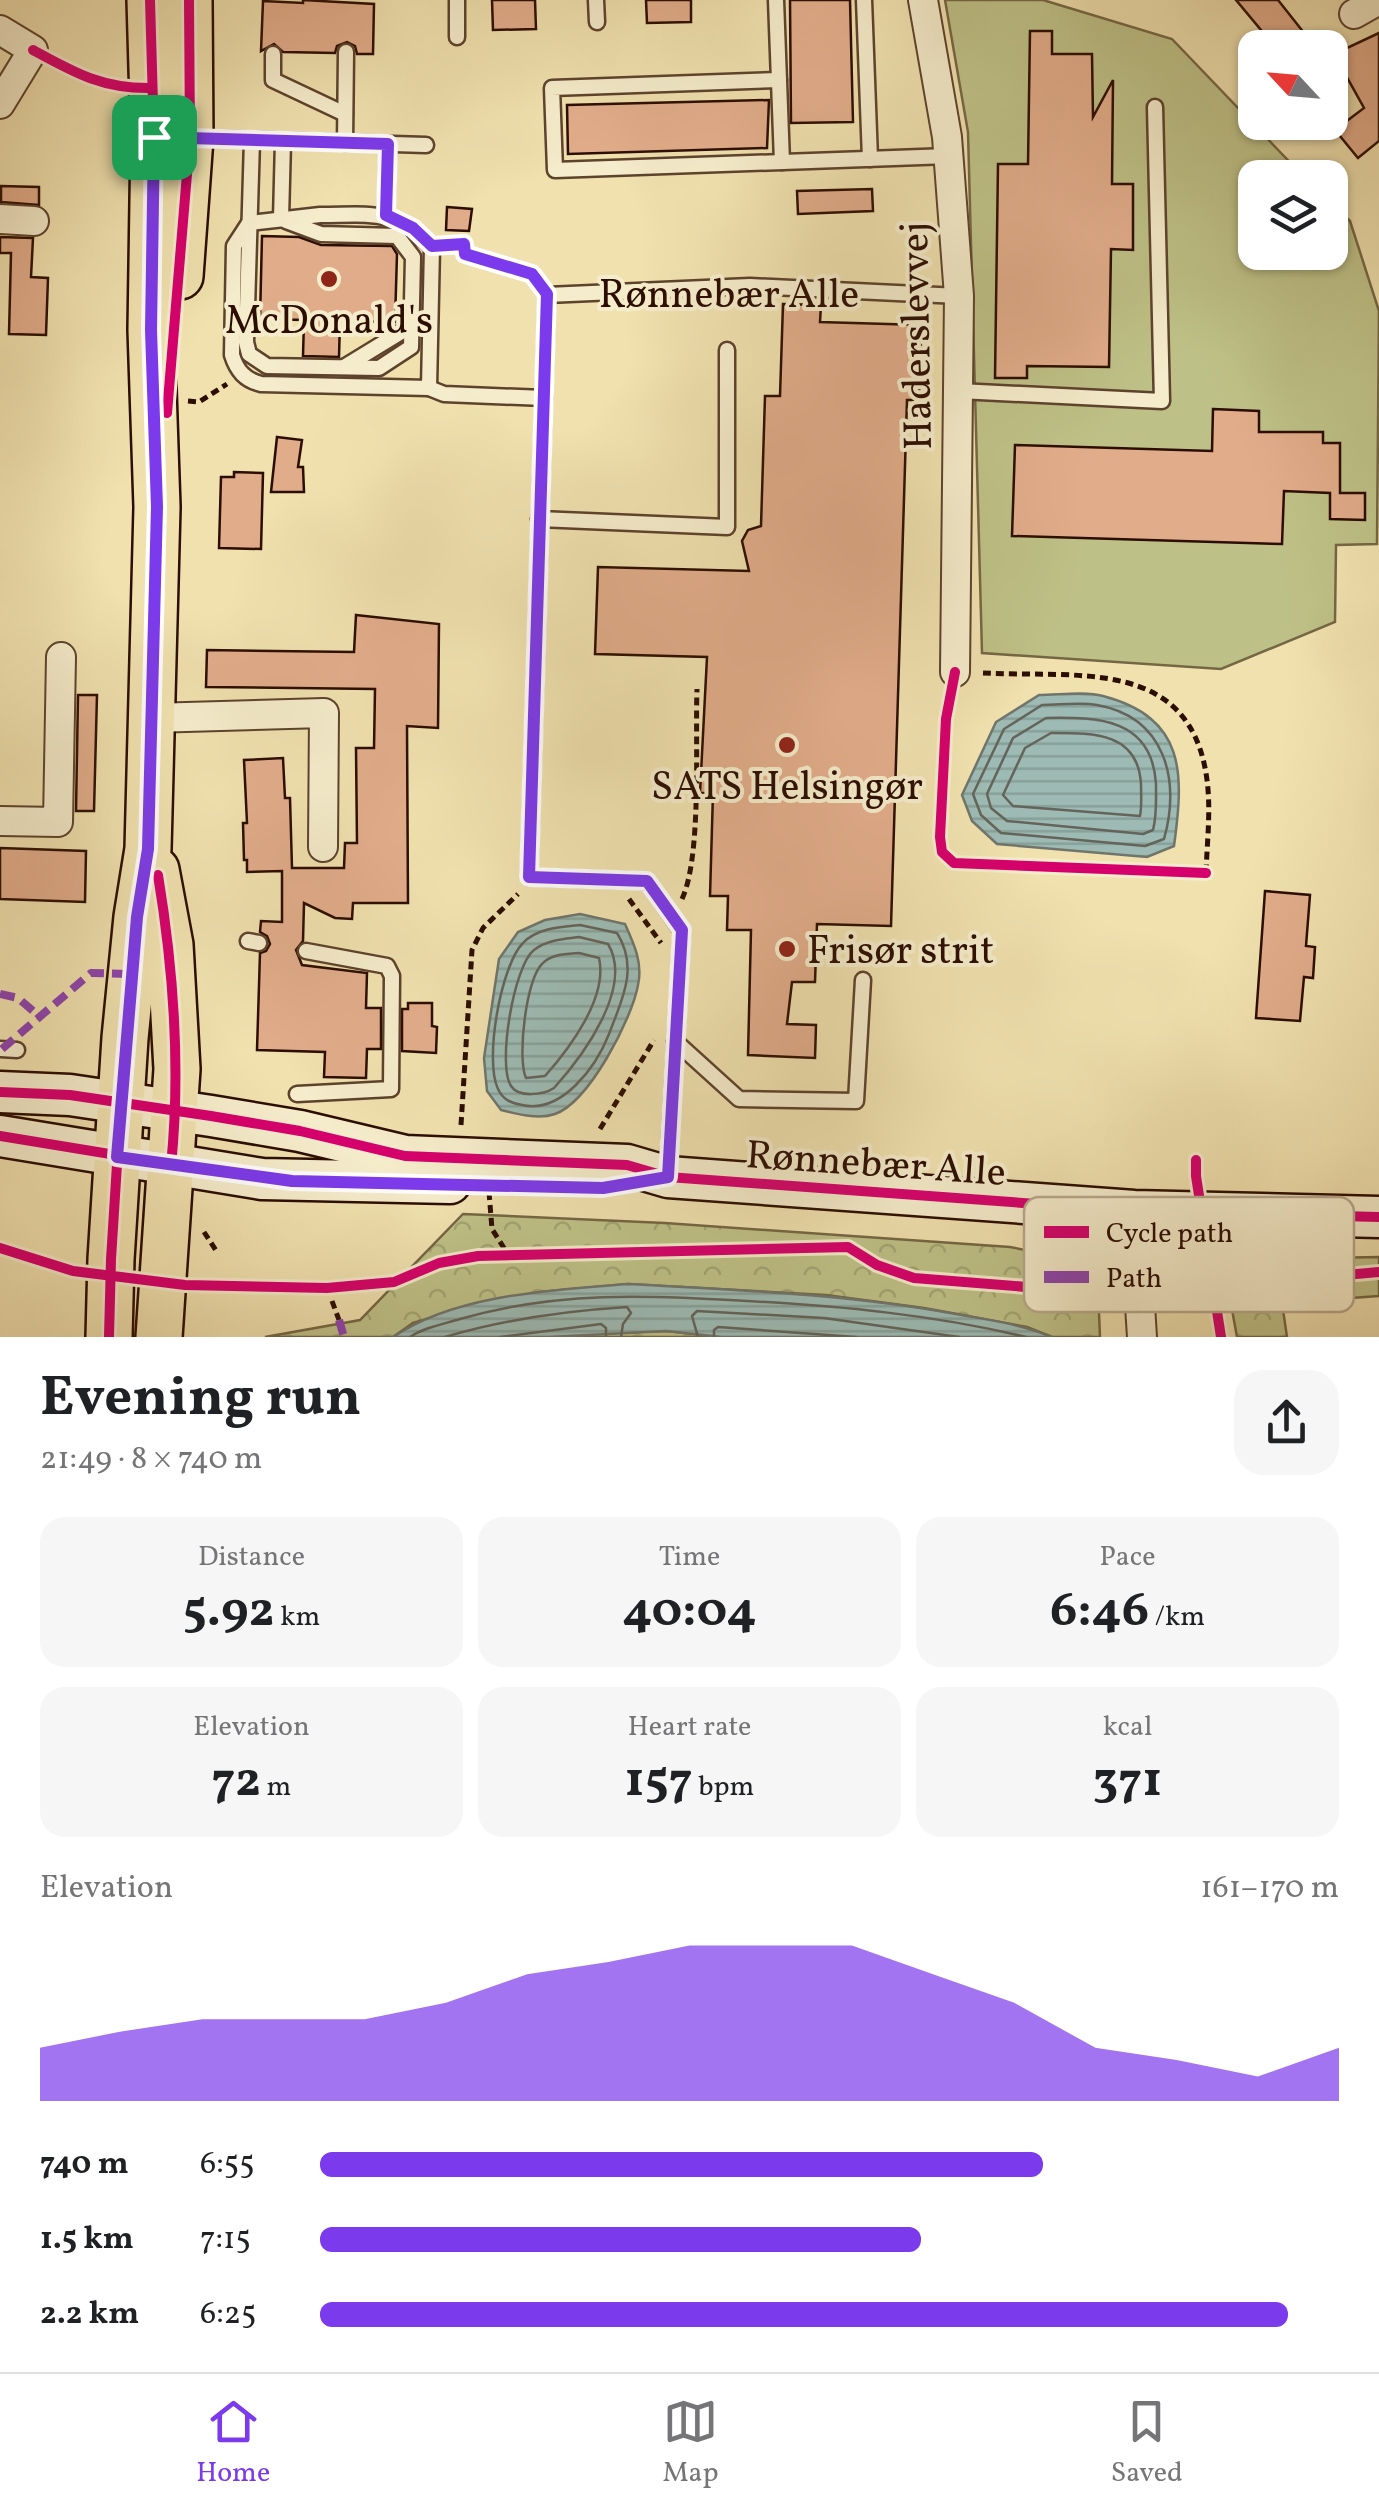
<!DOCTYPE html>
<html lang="en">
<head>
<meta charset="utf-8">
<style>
  :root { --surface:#fff; --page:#f6f6f6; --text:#202124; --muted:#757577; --line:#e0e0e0; --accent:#7c3aed }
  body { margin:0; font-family:Vollkorn,serif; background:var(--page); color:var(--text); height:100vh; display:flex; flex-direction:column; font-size:38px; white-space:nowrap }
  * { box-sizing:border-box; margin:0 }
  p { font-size:32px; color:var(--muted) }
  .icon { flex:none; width:55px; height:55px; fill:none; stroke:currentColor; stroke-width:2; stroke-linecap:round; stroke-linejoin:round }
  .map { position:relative; height:1337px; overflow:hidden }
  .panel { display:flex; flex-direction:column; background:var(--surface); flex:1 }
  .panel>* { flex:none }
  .needle { width:65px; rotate:296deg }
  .buttons { position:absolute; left:1238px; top:30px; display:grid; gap:20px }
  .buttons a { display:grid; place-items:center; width:110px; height:110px; border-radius:20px; background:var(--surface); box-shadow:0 2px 8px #0004; font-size:50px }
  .pin { position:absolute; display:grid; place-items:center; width:85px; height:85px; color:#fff; margin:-42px; border-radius:20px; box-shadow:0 5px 15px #0006 }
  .round { display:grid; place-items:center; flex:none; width:105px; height:105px; border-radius:30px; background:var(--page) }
  .head { display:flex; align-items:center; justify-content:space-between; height:170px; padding:0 40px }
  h1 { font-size:55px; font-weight:700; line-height:75px }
  .figures { display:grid; grid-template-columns:repeat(3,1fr); gap:15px; height:170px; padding:10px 40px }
  .figures div { display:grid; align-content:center; border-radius:25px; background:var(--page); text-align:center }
  .figures b { font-size:50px; font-weight:700 }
  .figures small { font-size:28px; font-weight:400 }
  .figures p { font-size:28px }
  .chart { height:280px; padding:20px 40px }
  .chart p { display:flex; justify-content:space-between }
  .chart svg { width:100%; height:180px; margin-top:10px; fill:var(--accent); opacity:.7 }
  ul { padding:0 40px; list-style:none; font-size:32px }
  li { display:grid; grid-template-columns:160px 120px 1fr; align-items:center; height:75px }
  li i { height:25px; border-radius:12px; background:var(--accent) }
  .tabs { display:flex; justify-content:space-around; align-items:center; height:140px; border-top:2px solid var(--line); background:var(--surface); font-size:28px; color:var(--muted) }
  .tabs a { display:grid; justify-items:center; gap:5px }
  .tabs .on { color:var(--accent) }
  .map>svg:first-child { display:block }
  .green { fill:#bec187; stroke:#756744; stroke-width:2.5 }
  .forest { fill:url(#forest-crowns); stroke:#756744; stroke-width:2.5 }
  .water { fill:url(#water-rules); stroke:#70756c; stroke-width:2.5 }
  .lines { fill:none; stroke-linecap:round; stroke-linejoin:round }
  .shore { stroke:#64645a; stroke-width:2.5 }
  .building { fill:#e1ac8a; stroke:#2c0d01; stroke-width:2.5 }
  .lane-casing { stroke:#5d422c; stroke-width:19 }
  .street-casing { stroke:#5d422c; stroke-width:32 }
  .secondary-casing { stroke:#2c0d01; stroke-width:45 }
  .primary-casing { stroke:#2c0d01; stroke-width:50 }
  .path { stroke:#2c0d01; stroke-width:5; stroke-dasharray:8 5; stroke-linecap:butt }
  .lane { stroke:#f5eccb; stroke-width:14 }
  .street { stroke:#f5eccb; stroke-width:28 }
  .secondary { stroke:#f5eccb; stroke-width:40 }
  .primary { stroke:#f0e1af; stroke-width:45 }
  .quiet { stroke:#8e44ad; stroke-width:8; stroke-dasharray:15 8; stroke-linecap:butt }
  .cycleway-casing { stroke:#f5eccb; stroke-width:16 }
  .cycleway { stroke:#d6006c; stroke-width:10 }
  .route-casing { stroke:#fff; stroke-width:20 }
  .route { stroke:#7c3aed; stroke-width:12 }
  .poi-dot { fill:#8f2418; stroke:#f5eccb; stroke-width:4 }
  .labels { text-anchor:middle; stroke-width:8; stroke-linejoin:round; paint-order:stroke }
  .street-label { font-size:40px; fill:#2c0d01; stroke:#f5eccb }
  .poi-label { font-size:40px; fill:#2c0d01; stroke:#f5eccb }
  .key { fill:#f5eccb; stroke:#b9a98e; stroke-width:2.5 }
  .key-label { font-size:28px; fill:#2c0d01 }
</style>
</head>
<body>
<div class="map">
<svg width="1379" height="1337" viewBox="0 0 1379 1337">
  <defs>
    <pattern id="forest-crowns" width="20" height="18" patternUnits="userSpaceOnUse" patternTransform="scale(2.5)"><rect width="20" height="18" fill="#bec187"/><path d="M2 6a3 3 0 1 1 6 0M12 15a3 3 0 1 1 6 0" fill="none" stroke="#a3a573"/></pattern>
    <pattern id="water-rules" width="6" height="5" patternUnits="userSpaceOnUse" patternTransform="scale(2.5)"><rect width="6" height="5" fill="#9dbbb4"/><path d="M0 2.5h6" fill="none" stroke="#87a099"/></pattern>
  </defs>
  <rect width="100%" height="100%" fill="#f0e1af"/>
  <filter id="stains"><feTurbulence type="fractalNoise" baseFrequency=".002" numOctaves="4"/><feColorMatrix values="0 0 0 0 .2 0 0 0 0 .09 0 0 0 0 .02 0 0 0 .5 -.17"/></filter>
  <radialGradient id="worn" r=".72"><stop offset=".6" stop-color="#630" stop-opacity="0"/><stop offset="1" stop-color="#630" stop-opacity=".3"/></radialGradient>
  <!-- green -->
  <path class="green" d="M945 0H1043L1172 39 1304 177 1255 178V252H1330V202L1350 221 1379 311 1377 544 1336 545 1335 622 1221 669 982 653 968 132Z"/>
  <!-- forest -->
  <g class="forest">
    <path d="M463 1214 665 1223 1010 1247 1097 1264 1100 1337H1052L1027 1327 924 1308 826 1295 628 1284 540 1292 485 1302 413 1323 393 1337H265L360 1320Z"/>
    <path d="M1379 1257V1296L1282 1303 1287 1337H1237L1223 1260Z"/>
    <path d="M666 1331 722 1337H549L555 1335Z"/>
  </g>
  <!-- water -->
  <g class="water">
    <path d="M1039 695C1059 695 1084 691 1103 696 1186 718 1184 773 1174 846L1147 857 997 844 972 821 962 795 996 722Z"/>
    <path d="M580 914 625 924C634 944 643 963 638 985 632 1019 589 1102 555 1114 538 1120 518 1114 501 1110L487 1091 484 1058 499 959 518 932 545 920Z"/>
    <path d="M628 1284C738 1290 847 1294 956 1314 989 1320 1021 1324 1052 1337H722L666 1331 549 1337H393C456 1294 553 1290 628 1284Z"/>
  </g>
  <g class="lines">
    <!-- shore -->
    <g class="shore">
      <path d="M1042 705C1060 705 1080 702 1097 705 1165 717 1181 780 1164 839L1145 846 1001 833 981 815 973 794 1004 729Z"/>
      <path d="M1046 718C1098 717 1152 718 1156 784 1156 800 1157 815 1153 830L1143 834 1007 821 991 808 987 794 1013 738Z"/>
      <path d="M1051 733C1093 733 1138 732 1141 784 1141 795 1142 806 1140 816L1013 806 1003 795 1025 748Z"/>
      <path d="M580 925 617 933C639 968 622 999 609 1034 596 1067 562 1114 522 1105 511 1103 503 1100 498 1089 484 1060 501 965 523 943 537 928 561 927 580 925Z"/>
      <path d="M579 937 608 944C634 987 583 1056 554 1088 543 1095 519 1098 511 1086 497 1065 514 965 534 950 546 940 564 939 579 937Z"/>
      <path d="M579 953 599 958C608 997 570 1048 545 1076L526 1078C517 1059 526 979 542 964 551 954 566 954 579 953Z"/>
      <path d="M410 1337C425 1327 444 1324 460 1319 557 1291 648 1295 747 1301 841 1306 935 1315 1026 1337"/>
      <path d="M445 1337C505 1319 564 1311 627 1307L631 1313 623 1324 621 1337"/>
      <path d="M500 1337 601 1324 606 1328V1337"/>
      <path d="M698 1337 692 1316 697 1311 824 1318 959 1337"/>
      <path d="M714 1337V1330L718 1327 856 1337"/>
    </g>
  </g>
  <!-- building -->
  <g class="building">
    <path d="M303 0 374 4 373 54H357L355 46 347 42 337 46 335 53 283 52 274 44 261 51 263 1 303 3Z"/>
    <path d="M492 0H535L536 29 493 30Z"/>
    <path d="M646 0H691V22L647 23Z"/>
    <path d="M790 0H850L853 122 791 123Z"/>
    <path d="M1236 0H1278L1316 48H1276Z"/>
    <path d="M1030 31H1052V54H1092L1093 117 1113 80 1112 184H1133V250L1111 249 1109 367 1027 366V378H995L998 164H1028Z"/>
    <path d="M1379 33V141L1358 158 1335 130 1364 108 1334 54Z"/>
    <path d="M769 100 767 148 568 154 567 105Z"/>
    <path d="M1 186 39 187V205L1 202Z"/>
    <path d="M872 189 873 211 798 214 797 191Z"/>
    <path d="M447 207 472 209 469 231 446 230Z"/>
    <path d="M262 236 299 237 321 245 392 246 397 254 395 322 340 321 339 357 303 356 304 320 260 319Z"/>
    <path d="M0 237 33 238 31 277 48 278 46 335 9 334 11 253H0Z"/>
    <path d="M783 304 821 305 820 322 921 325 919 400H907L891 926 817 924 815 982H792L787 1024 816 1025 815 1058 748 1055 751 930H727L728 896H710L713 793H700L707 657 595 654 598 567 749 571 742 541 748 530 761 526 765 396H780Z"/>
    <path d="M1213 409 1259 411V432H1323V443H1340V493H1365V520L1330 519V493L1284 491 1282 544 1012 536 1015 445 1212 451Z"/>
    <path d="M277 437 302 440 298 467H303L304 492H271Z"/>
    <path d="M234 472 263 473 261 549 219 548 221 477H234Z"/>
    <path d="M356 615 439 624 438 728 407 726 408 903H353L352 919 335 918 304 903 303 941 296 950 302 965 367 973 366 1008H381V1049H367L366 1078 324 1077 325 1052 257 1050 260 953 266 951 270 944 267 936 260 932 261 921 282 922V871L247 872V860H244L243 823H247L244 760 283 758 285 798H290L292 868H344L345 843H357L356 748H374L375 689 206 687 207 650 354 652Z"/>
    <path d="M78 695H97L94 811H76Z"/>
    <path d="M0 848 86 851 85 902 0 899Z"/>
    <path d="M1265 891 1310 895 1306 946 1315 947 1313 978 1304 977 1300 1021 1256 1018Z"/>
    <path d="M408 1003H432V1026L437 1027 436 1053 402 1051V1009H408Z"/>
  </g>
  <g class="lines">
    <!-- lane casing -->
    <g class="lane-casing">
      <g id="lane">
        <path d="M457 0V37"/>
        <path d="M596 0 597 22"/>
        <path d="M776 0 782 162"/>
        <path d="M864 0 870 159"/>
        <path d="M273 54V80L345 114"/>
        <path d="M779 80 552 88 555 170 949 156"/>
        <path d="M194 138 426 145"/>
        <path d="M252 140 246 342 249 354 267 366 379 368 411 347 413 257 397 236 321 234 286 221"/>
        <path d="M345 143 346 52"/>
        <path d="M320 215C371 215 393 208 432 247L429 388 261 384C245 380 237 371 232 355L234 246 249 223Z"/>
        <path d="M386 215 388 144"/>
        <path d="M281 219 283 141"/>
        <path d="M344 367 411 326"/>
        <path d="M429 388 444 394 544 398"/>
        <path d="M959 391 1162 401 1155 107"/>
        <path d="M539 519 727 527V350"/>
        <path d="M248 941 259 943"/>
        <path d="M675 1041 739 1099 856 1101 863 980"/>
        <path d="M0 1049 17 1050"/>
        <path d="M297 1094 391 1089 392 976 387 966 306 951"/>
        <path d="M668 1171 682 931 647 881 529 877 547 295 750 286 959 296"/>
      </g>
    </g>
    <!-- street casing -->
    <g class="street-casing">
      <g id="street">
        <path d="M923 0 947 137 959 296 955 672"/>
        <path d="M1354 14 1379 0"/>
        <path d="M0 30 33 50 0 104"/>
        <path d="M0 219 34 221"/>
        <path d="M151 718 324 713 323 847"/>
        <path d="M0 821 58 822 61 657"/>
        <path d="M1134 1211 1142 1337"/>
      </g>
    </g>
    <!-- secondary casing -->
    <g class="secondary-casing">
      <g id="secondary">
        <path d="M0 1092 70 1095 211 1116 300 1131 405 1156 627 1165 668 1177 1134 1211 1379 1217"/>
        <path d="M0 1136 262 1179 450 1183"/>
      </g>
    </g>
    <!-- primary casing -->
    <g class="primary-casing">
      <g id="primary">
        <path d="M180 276 190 138 189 0"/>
        <path d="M156 870 170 945 177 1069 159 1337"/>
        <path d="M109 1337 111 1259 125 1038 137 917 148 849 157 507 151 330 154 137 150 0"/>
      </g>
    </g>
    <!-- path -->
    <g class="path">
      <path d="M449 245 464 244 465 254 532 274 537 280"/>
      <path d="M188 401 199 402 227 384"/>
      <path d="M983 673C1076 678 1191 656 1207 780 1211 810 1207 843 1206 873"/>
      <path d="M629 899 661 943"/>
      <path d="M682 899C702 856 695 741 697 689"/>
      <path d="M461 1125 472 950 483 928 518 894"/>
      <path d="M600 1129 654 1040"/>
      <path d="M489 1192 492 1229 509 1256"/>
      <path d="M204 1232 217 1252"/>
      <path d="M332 1301 339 1320"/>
    </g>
    <!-- lane -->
    <use href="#lane" class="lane"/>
    <!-- street -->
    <use href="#street" class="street"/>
    <!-- secondary -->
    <use href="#secondary" class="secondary"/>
    <!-- primary -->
    <use href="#primary" class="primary"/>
    <!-- quiet -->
    <g class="quiet">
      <path d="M0 994 18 998 40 1017"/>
      <path d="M2 1049 91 973 131 974"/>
      <path d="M339 1320 344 1337"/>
    </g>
    <!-- cycleway casing -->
    <g class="cycleway-casing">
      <g id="cycleway">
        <path d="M33 50C75 73 103 89 152 88"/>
        <path d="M167 413 190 138 189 0"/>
        <path d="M955 672 946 719 940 837 942 852 954 863 1206 873"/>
        <path d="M158 875C174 972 181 1067 171 1166"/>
        <path d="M0 1092 70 1095 211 1116 300 1131 405 1156 627 1165 668 1177 1134 1211 1379 1217"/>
        <path d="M0 1136 262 1179 603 1187 658 1178"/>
        <path d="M1196 1160V1176L1221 1337"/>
        <path d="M0 1248 73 1271 185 1285 327 1288 394 1282 439 1263 478 1256 848 1247 877 1265 914 1278 1178 1299 1213 1295 1246 1284 1379 1272"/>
        <path d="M109 1337 111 1259 125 1038 137 917 148 849 157 507 151 330 154 137 150 0"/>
      </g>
    </g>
    <!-- cycleway -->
    <use href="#cycleway" class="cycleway"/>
  </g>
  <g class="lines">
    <!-- route casing -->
    <g class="route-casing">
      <path id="route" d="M154 137 388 144 386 215 413 228 432 246 464 244 465 254 532 274 547 294 529 877 647 881 682 930 668 1177 603 1188 292 1181 117 1157 137 917 148 849 157 507 151 330Z"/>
    </g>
    <!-- route -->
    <use href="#route" class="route"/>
  </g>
  <!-- markers -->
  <g class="poi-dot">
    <circle cx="329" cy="279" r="10"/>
    <circle cx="787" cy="745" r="10"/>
    <circle cx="787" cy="949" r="10"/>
  </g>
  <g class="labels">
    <!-- street labels -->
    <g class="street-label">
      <text x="729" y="307">Rønnebær Alle</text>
      <text transform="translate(915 336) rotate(-91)" y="14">Haderslevvej</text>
      <text transform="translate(876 1162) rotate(4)" y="14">Rønnebær Alle</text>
    </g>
    <!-- poi labels -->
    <g class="poi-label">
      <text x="329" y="333">McDonald's</text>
      <text x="787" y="799">SATS Helsingør</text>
      <text x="807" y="963" text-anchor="start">Frisør strit</text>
    </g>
  </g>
  <!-- legend -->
  <rect x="1024" y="1197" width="330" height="115" rx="15" class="key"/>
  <rect x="1044" y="1226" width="45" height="12" fill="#d6006c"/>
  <rect x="1044" y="1271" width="45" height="12" fill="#8e44ad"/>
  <g class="key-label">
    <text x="1106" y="1242">Cycle path</text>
    <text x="1106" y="1287">Path</text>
  </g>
  <rect width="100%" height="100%" filter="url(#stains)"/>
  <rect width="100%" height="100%" fill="url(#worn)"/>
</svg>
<div class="buttons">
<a><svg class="needle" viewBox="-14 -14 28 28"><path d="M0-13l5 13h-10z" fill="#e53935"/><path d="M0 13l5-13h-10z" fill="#757577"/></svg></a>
<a><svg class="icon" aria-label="layers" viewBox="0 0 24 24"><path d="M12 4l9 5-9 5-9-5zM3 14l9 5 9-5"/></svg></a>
</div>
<div class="pin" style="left:154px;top:137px;background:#1e9e55"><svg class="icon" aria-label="arrive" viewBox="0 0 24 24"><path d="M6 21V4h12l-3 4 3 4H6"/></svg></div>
</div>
<section class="panel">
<div class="head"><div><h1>Evening run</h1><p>21:49 · 8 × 740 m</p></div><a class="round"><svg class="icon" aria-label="share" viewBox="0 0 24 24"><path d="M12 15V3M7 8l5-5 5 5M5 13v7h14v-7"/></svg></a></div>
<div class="figures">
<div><p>Distance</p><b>5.92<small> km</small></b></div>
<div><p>Time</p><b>40:04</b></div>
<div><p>Pace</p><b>6:46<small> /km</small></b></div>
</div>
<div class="figures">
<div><p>Elevation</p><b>72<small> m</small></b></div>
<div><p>Heart rate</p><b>157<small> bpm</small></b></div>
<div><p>kcal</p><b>371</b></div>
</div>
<div class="chart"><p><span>Elevation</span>161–170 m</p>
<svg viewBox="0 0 160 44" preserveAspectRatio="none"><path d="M0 44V31L10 27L20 24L30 24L40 24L50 20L60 13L70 10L80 6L90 6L100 6L110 13L120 20L130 31L140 34L150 38L160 31V44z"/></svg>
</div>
<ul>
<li><b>740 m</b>6:55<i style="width:71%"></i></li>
<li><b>1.5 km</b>7:15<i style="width:59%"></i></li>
<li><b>2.2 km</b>6:25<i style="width:95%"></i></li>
</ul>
</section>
<nav class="tabs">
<a class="on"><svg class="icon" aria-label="home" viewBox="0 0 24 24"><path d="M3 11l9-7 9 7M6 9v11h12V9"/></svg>Home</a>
<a><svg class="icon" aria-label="map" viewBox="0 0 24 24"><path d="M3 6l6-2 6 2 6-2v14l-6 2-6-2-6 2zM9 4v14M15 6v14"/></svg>Map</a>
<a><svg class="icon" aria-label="saved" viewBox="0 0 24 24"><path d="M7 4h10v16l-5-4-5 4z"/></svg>Saved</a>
</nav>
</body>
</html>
